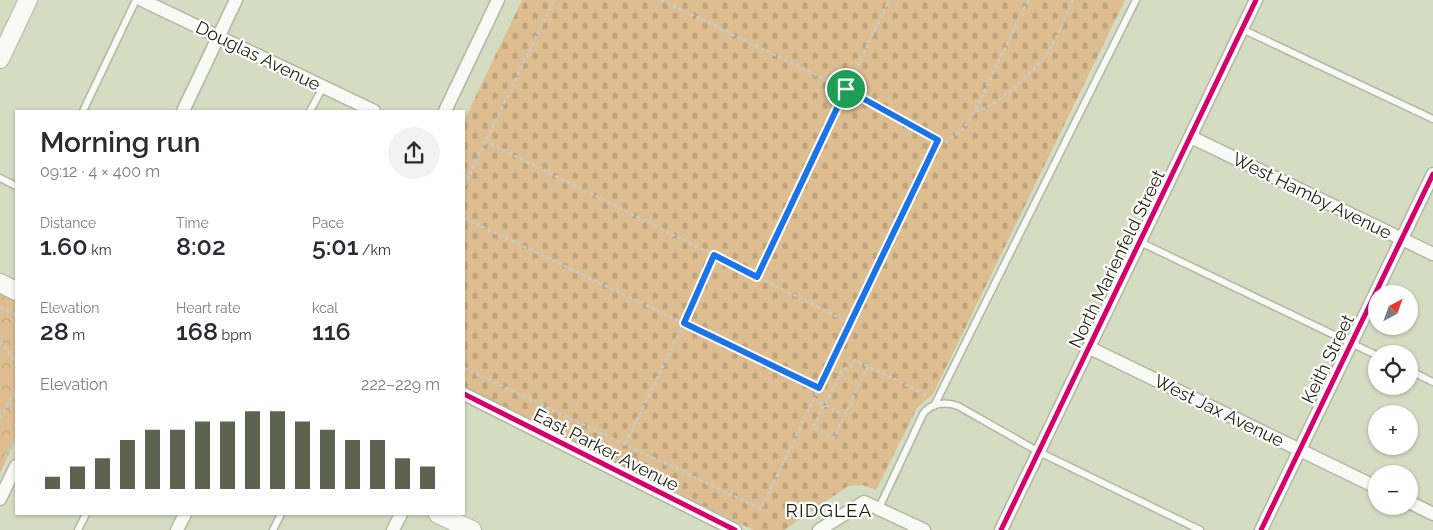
<!DOCTYPE html>
<html lang="en">
<head>
<meta charset="utf-8">
<style>
  :root { --surface:#fff; --page:#f2f2f3; --text:#2b2b33; --muted:#7c7c81; --accent:#5d634e }
  body { margin:0; font-family:Raleway,sans-serif; background:var(--page); color:var(--text); height:100vh; display:flex; flex-direction:column; font-size:19px; white-space:nowrap }
  * { box-sizing:border-box; margin:0 }
  p { font-size:16px; color:var(--muted) }
  .icon { flex:none; width:28px; height:28px; fill:none; stroke:currentColor; stroke-width:2; stroke-linecap:round; stroke-linejoin:round }
  .map { position:relative; flex:1; overflow:hidden }
  .side { position:absolute; left:15px; top:110px; width:450px; height:405px; display:flex; flex-direction:column; background:var(--surface); border-radius:0px; box-shadow:0 1px 4px #0004 }
  .side>* { flex:none }
  .needle { width:32px; rotate:41deg }
  .controls { position:absolute; left:1368px; top:285px; display:grid; gap:10px }
  .controls a { display:grid; place-items:center; width:50px; height:50px; border-radius:50%; background:var(--surface); box-shadow:0 1px 4px #0004; font-size:25px }
  .pin { position:absolute; display:grid; place-items:center; width:42px; height:42px; color:#fff; margin:-21px; border:2px solid #fff; border-radius:50%; box-shadow:0 1px 5px #0007 }
  .round { display:grid; place-items:center; flex:none; width:52px; height:52px; border-radius:26px; background:var(--page) }
  .headline { display:flex; align-items:center; justify-content:space-between; height:85px; padding:0 25px }
  h1 { font-size:28px; font-weight:600; line-height:38px }
  .stats { display:grid; grid-template-columns:repeat(3,1fr); gap:8px; height:85px; padding:5px 25px }
  .stats div { display:grid; align-content:center }
  .stats b { font-size:25px; font-weight:600 }
  .stats small { font-size:14px; font-weight:400 }
  .stats p { font-size:14px }
  .chart { height:140px; padding:10px 25px }
  .chart p { display:flex; justify-content:space-between }
  .chart svg { width:100%; height:90px; margin-top:5px; stroke:var(--accent); stroke-width:6 }
  .map>svg:first-child { display:block }
  .cemetery { fill:url(#cemetery-stones) }
  .park { fill:url(#park-crowns) }
  .lines { fill:none; stroke-linecap:round; stroke-linejoin:round }
  .lane-casing { stroke:#b1b7a3; stroke-width:9 }
  .street-casing { stroke:#b1b7a3; stroke-width:15 }
  .secondary-casing { stroke:#b1b7a3; stroke-width:20 }
  .path { stroke:#c9ccc4; stroke-width:2.5; stroke-dasharray:4 2.5; stroke-linecap:butt }
  .lane { stroke:#f9faf6; stroke-width:6 }
  .street { stroke:#f9faf6; stroke-width:12 }
  .secondary { stroke:#f9faf6; stroke-width:18 }
  .cycleway-casing { stroke:#fff; stroke-width:8 }
  .cycleway { stroke:#d6006c; stroke-width:5 }
  .route-casing { stroke:#fff; stroke-width:10 }
  .route { stroke:#1a73e8; stroke-width:6 }
  .labels { text-anchor:middle; stroke-width:4.5; stroke-linejoin:round; paint-order:stroke }
  .street-label { font-size:18px; fill:#1d2210; stroke:#fff }
  .neighbourhood-label { font-size:19px; letter-spacing:1px; fill:#1d2210; stroke:#fff }
</style>
</head>
<body>
<div class="map">
<svg width="1433" height="530" viewBox="0 0 1433 530">
  <defs>
    <pattern id="cemetery-stones" width="16" height="16" patternUnits="userSpaceOnUse" patternTransform="scale(1.25)"><rect width="16" height="16" fill="#debe91"/><path d="M2 7V4a2 2 0 0 1 4 0v3zM10 15v-3a2 2 0 0 1 4 0v3z" fill="#bea37c"/></pattern>
    <pattern id="park-crowns" width="20" height="18" patternUnits="userSpaceOnUse" patternTransform="scale(1.25)"><rect width="20" height="18" fill="#debe91"/><path d="M2 6a3 3 0 1 1 6 0M12 15a3 3 0 1 1 6 0" fill="none" stroke="#bea37c"/></pattern>
  </defs>
  <rect width="100%" height="100%" fill="#d4dcc2"/>
  <!-- cemetery -->
  <path class="cemetery" d="M522 0H1125L933 394 917 408 876 490 863 485 848 486 784 530H753L464 389V121Z"/>
  <!-- park -->
  <path class="park" d="M0 292 16 300V439L0 473Z"/>
  <g class="lines">
    <!-- lane casing -->
    <g class="lane-casing">
      <g id="lane">
        <path d="M1242 29 1433 119"/>
        <path d="M83 111 136 0"/>
        <path d="M310 111 323 87"/>
        <path d="M0 178 16 186"/>
        <path d="M1140 242 1376 355"/>
        <path d="M1409 370 1433 382"/>
        <path d="M934 406 1136 0"/>
        <path d="M879 508 923 414C931 403 945 401 958 406L1039 452 1200 530"/>
        <path d="M78 530 86 514"/>
        <path d="M273 530 281 514"/>
      </g>
    </g>
    <!-- street casing -->
    <g class="street-casing">
      <g id="street">
        <path d="M142 0 374 111"/>
        <path d="M183 111 236 0"/>
        <path d="M445 111 498 0"/>
        <path d="M1191 137 1433 254"/>
        <path d="M1090 348 1376 487"/>
        <path d="M464 394 735 530"/>
        <path d="M0 499 16 466"/>
        <path d="M1409 502 1433 514"/>
        <path d="M177 530 185 514"/>
        <path d="M393 530 401 514"/>
        <path d="M819 530 864 502 924 530"/>
        <path d="M1001 530 1256 0"/>
        <path d="M1261 530 1433 174"/>
      </g>
    </g>
    <!-- secondary casing -->
    <g class="secondary-casing">
      <g id="secondary">
        <path d="M0 59 28 0"/>
        <path d="M0 283 16 291"/>
        <path d="M438 514 472 530"/>
      </g>
    </g>
    <!-- path -->
    <g class="path">
      <path d="M661 0 846 89 945 143 963 129 975 111 1028 0"/>
      <path d="M975 111C996 108 1035 71 1047 53 1058 37 1065 17 1073 0"/>
      <path d="M485 141 850 323"/>
      <path d="M464 186 554 0"/>
      <path d="M464 218 819 388"/>
      <path d="M757 277 889 0"/>
      <path d="M0 307 16 315"/>
      <path d="M0 341 16 362"/>
      <path d="M868 366 834 438 813 427 843 369 852 366 855 360 927 395"/>
      <path d="M464 368 761 509 938 140"/>
      <path d="M814 399 844 415"/>
      <path d="M8 404 16 407"/>
      <path d="M0 418 16 388"/>
      <path d="M625 444 684 323 713 255"/>
      <path d="M5 457 16 436"/>
    </g>
    <!-- lane -->
    <use href="#lane" class="lane"/>
    <!-- street -->
    <use href="#street" class="street"/>
    <!-- secondary -->
    <use href="#secondary" class="secondary"/>
    <!-- cycleway casing -->
    <g class="cycleway-casing">
      <g id="cycleway">
        <path d="M464 394 735 530"/>
        <path d="M1001 530 1256 0"/>
        <path d="M1261 530 1433 174"/>
      </g>
    </g>
    <!-- cycleway -->
    <use href="#cycleway" class="cycleway"/>
  </g>
  <g class="lines">
    <!-- route casing -->
    <g class="route-casing">
      <path id="route" d="M846 89 938 140 819 388 684 323 714 255 757 277Z"/>
    </g>
    <!-- route -->
    <use href="#route" class="route"/>
  </g>
  <g class="labels">
    <!-- street labels -->
    <g class="street-label">
      <text transform="translate(258 56) rotate(26)" y="6">Douglas Avenue</text>
      <text transform="translate(1312 196) rotate(26)" y="6">West Hamby Avenue</text>
      <text transform="translate(1117 259) rotate(-64)" y="6">North Marienfeld Street</text>
      <text transform="translate(1328 359) rotate(-64)" y="6">Keith Street</text>
      <text transform="translate(1219 411) rotate(26)" y="6">West Jax Avenue</text>
      <text transform="translate(606 450) rotate(27)" y="6">East Parker Avenue</text>
    </g>
    <!-- neighbourhood labels -->
    <g class="neighbourhood-label">
      <text x="829" y="517">RIDGLEA</text>
    </g>
  </g>
</svg>
<div class="controls">
<a><svg class="needle" viewBox="-14 -14 28 28"><path d="M0-13l5 13h-10z" fill="#e53935"/><path d="M0 13l5-13h-10z" fill="#7c7c81"/></svg></a>
<a><svg class="icon" aria-label="locate" viewBox="0 0 24 24"><circle cx="12" cy="12" r="6"/><path d="M12 2v4M12 18v4M2 12h4M18 12h4"/></svg></a>
<a>+</a>
<a>−</a>
</div>
<div class="pin" style="left:846px;top:89px;background:#1e9e55"><svg class="icon" aria-label="arrive" viewBox="0 0 24 24"><path d="M6 21V4h12l-3 4 3 4H6"/></svg></div>
<section class="side">
<div class="headline"><div><h1>Morning run</h1><p>09:12 · 4 × 400 m</p></div><a class="round"><svg class="icon" aria-label="share" viewBox="0 0 24 24"><path d="M12 15V3M7 8l5-5 5 5M5 13v7h14v-7"/></svg></a></div>
<div class="stats">
<div><p>Distance</p><b>1.60<small> km</small></b></div>
<div><p>Time</p><b>8:02</b></div>
<div><p>Pace</p><b>5:01<small> /km</small></b></div>
</div>
<div class="stats">
<div><p>Elevation</p><b>28<small> m</small></b></div>
<div><p>Heart rate</p><b>168<small> bpm</small></b></div>
<div><p>kcal</p><b>116</b></div>
</div>
<div class="chart"><p><span>Elevation</span>222–229 m</p>
<svg viewBox="0 0 160 44" preserveAspectRatio="none"><path d="M5 44V38M15 44V33M25 44V29M35 44V20M45 44V15M55 44V15M65 44V11M75 44V11M85 44V6M95 44V6M105 44V11M115 44V15M125 44V20M135 44V20M145 44V29M155 44V33"/></svg>
</div>
</section>
</div>
</body>
</html>
